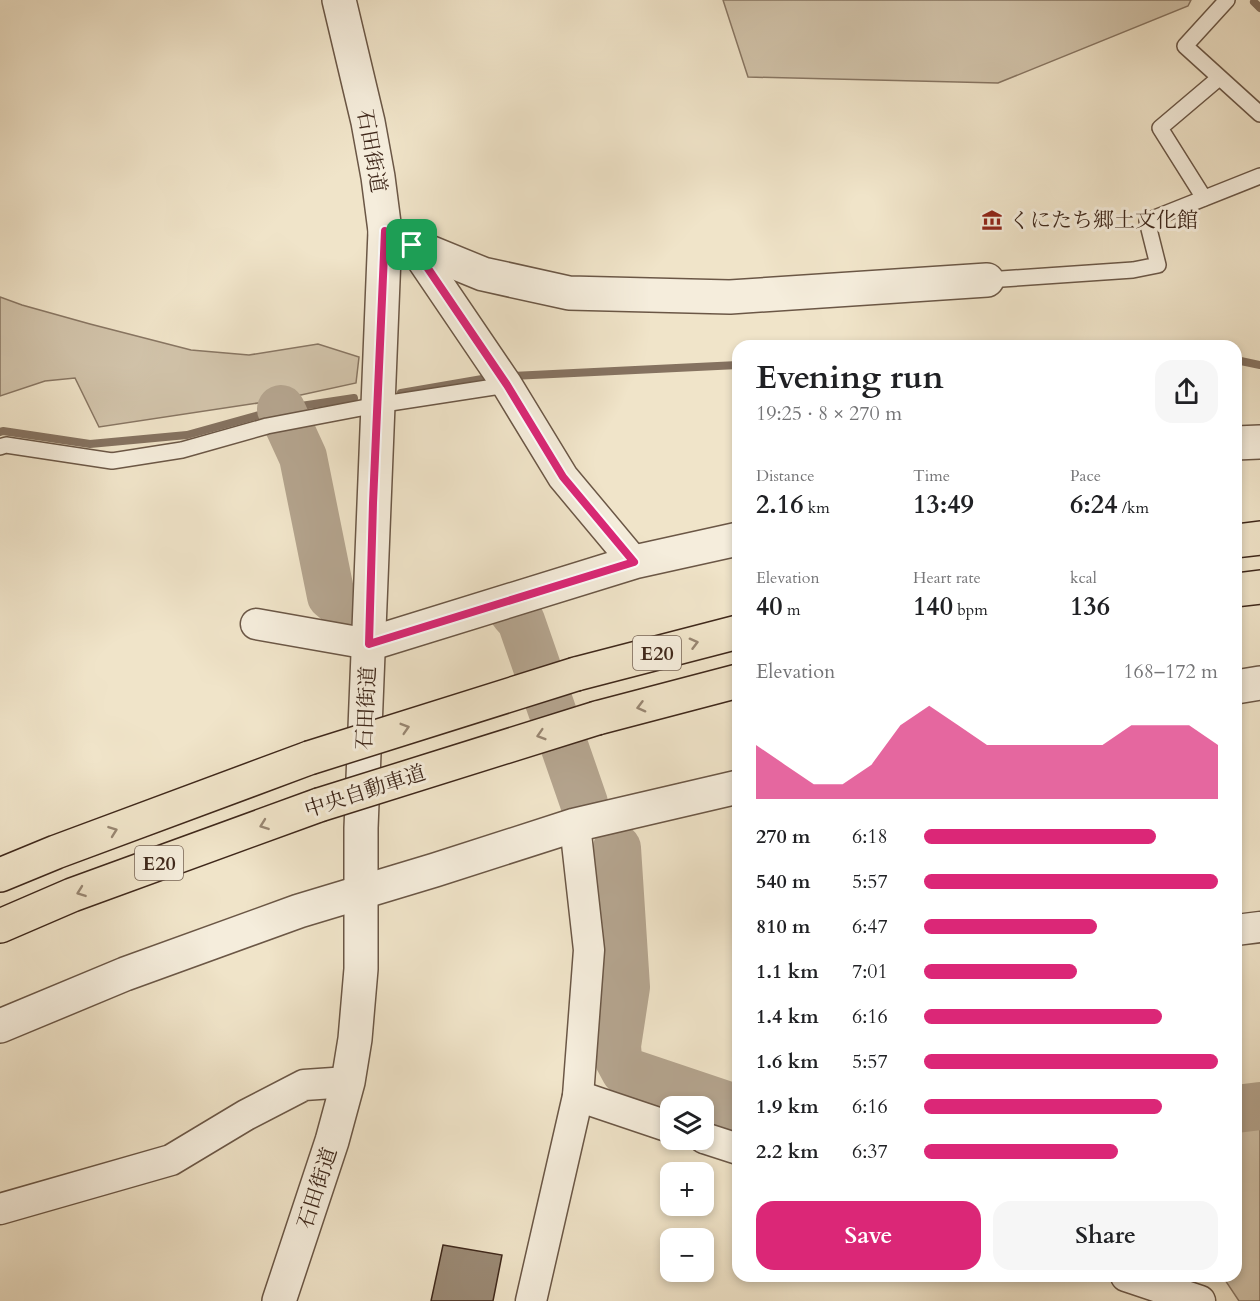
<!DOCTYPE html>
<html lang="en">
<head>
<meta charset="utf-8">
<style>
  :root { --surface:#fff; --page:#f6f6f6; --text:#202124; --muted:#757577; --accent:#db2777 }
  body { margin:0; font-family:Cardo,"Noto Serif JP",serif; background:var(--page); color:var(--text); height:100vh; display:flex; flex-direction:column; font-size:22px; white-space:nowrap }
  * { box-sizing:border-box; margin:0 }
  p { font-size:20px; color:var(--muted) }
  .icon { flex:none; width:33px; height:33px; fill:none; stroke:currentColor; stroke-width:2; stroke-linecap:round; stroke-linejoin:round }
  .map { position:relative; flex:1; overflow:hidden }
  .details { position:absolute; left:732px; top:340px; width:510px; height:942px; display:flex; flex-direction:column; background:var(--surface); border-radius:18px; box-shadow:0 3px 9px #0003 }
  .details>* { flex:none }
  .fabs { position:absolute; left:660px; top:1096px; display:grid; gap:12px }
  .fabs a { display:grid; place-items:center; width:54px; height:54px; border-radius:12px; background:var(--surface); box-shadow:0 3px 9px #0003; font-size:30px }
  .pin { position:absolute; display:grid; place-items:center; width:51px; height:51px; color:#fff; margin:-26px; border-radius:12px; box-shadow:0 3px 9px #0006 }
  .round { display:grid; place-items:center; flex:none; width:63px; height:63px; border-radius:18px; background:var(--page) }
  .overview { display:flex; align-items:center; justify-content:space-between; height:102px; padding:0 24px }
  h1 { font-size:33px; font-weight:700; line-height:45px }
  .figures { display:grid; grid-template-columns:repeat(3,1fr); gap:9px; height:102px; padding:6px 24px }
  .figures div { display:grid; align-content:center }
  .figures b { font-size:26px; font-weight:700 }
  .figures small { font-size:16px; font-weight:400 }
  .figures p { font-size:16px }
  .chart { height:168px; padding:12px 24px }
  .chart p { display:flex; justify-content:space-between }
  .chart svg { width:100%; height:108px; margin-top:6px; fill:var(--accent); opacity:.7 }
  .action { display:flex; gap:12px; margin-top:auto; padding:12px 24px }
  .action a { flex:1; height:69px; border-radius:18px; background:var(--accent); color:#fff; font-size:24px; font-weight:700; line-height:69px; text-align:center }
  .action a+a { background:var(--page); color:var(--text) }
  ul { padding:0 24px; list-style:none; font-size:20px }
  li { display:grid; grid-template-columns:96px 72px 1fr; align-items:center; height:45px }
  li i { height:15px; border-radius:8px; background:var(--accent) }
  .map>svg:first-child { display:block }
  .green { fill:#d2c4ab; stroke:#887663; stroke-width:1.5 }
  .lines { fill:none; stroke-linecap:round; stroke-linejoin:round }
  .stream { stroke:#857260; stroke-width:8 }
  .river { stroke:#b4a48e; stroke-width:48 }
  .building { fill:#9b8a75; stroke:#3f281b; stroke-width:1.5 }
  .service-casing { stroke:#6b5746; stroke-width:18 }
  .minor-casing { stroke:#6b5746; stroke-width:33 }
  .tertiary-casing { stroke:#6b5746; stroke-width:36 }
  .motorway-casing { stroke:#3f281b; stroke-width:36 }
  .service { stroke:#f5eddc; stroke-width:15 }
  .minor { stroke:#f5eddc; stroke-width:30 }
  .tertiary { stroke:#f5eddc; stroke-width:33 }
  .motorway { stroke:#f0e4c9; stroke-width:33 }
  .motorway-bridge-casing { stroke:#3f281b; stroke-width:36; stroke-linecap:butt }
  .motorway-bridge { stroke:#f0e4c9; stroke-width:33 }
  .oneway { stroke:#988672 }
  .route-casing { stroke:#fff; stroke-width:12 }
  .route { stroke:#db2777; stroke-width:8 }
  .labels { text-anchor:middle; stroke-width:6; stroke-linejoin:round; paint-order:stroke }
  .shield { fill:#f5eddc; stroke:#766355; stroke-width:1.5 }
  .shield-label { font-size:20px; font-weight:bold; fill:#3f281b }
  .street-label { font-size:21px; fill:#3f281b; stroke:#f5eddc }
  .poi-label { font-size:21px; fill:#3f281b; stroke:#f5eddc; text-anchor:start }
</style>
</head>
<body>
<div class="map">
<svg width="1260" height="1301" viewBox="0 0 1260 1301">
  <rect width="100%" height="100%" fill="#f0e4c9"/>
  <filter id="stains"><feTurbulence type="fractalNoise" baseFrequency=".00333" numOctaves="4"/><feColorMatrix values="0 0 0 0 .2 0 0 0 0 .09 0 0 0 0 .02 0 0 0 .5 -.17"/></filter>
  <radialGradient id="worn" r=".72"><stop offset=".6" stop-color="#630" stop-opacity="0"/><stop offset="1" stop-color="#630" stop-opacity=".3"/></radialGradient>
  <!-- green -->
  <g class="green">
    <path d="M723 0H1191L1188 6 998 83 748 77Z"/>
    <path d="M0 297 22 305 90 324 191 350 249 355 318 344 359 357 356 383 278 400 99 427 75 378 45 381 0 396Z"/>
    <path d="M1260 1087V1301H1239L1223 1277 1236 1276V1090Z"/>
  </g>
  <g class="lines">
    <!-- stream -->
    <g class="stream">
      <path d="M1254 2 1260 8"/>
      <path d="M1236 360 1260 365"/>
      <path d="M512 376 738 365"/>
      <path d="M401 393 488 378"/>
      <path d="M0 432 3 431 90 444 187 435 281 409 354 398"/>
    </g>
    <!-- river -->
    <g class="river">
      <path d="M281 409 303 457 331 596 348 610"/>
      <path d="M514 613 521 621 584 803"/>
      <path d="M617 848 626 987 617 1046 618 1058 625 1071 738 1109"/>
      <path d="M1236 1109 1260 1106"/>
    </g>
  </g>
  <!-- building -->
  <path class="building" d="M443 1245 502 1255 493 1301H431Z"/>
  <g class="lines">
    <!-- service casing -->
    <g class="service-casing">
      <g id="service">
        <path d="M1227 0 1185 46 1260 114"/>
        <path d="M1204 198 1160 128 1219 78"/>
        <path d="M987 280 1133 270 1158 265 1147 221 1260 176"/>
        <path d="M0 447 6 445 112 461 182 450 267 426 377 405 507 385"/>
      </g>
    </g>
    <!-- minor casing -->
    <g class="minor-casing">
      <g id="minor">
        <path d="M412 245 507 385 563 477 634 562"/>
        <path d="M256 624 369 644"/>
        <path d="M1236 930 1260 927"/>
        <path d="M578 1096 670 1127"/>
        <path d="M704 1138 738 1149"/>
        <path d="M0 1209 171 1160 246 1115 304 1085 348 1082"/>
        <path d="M1126 1276 1200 1301"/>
        <path d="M531 1301 578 1096 589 950 575 825"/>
      </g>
    </g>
    <!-- tertiary casing -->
    <g class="tertiary-casing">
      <g id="tertiary">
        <path d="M385 231 412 245 483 274 569 293 730 297 987 280"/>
        <path d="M1236 443 1260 442"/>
        <path d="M369 644 634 562 738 539"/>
        <path d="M1236 687 1260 683"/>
        <path d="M0 1026 125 974 299 911 435 870 575 825 738 787"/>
        <path d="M279 1301 332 1141 348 1082 355 1039 361 969V828L385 231 378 177 368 122 339 0"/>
      </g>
    </g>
    <!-- motorway casing -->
    <g class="motorway-casing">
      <g id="motorway">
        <path d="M1236 541 1260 538"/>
        <path d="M1236 590 1260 587"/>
        <path d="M576 674 738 632"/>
        <path d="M597 718 738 681"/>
        <path d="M0 875 56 852 309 758"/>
        <path d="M0 926 72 895 319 805"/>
      </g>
    </g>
    <!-- service -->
    <use href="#service" class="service"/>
    <!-- minor -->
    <use href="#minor" class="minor"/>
    <!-- tertiary -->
    <use href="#tertiary" class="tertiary"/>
    <!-- motorway -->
    <use href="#motorway" class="motorway"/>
    <!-- motorway-bridge casing -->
    <g class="motorway-bridge-casing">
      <g id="motorway-bridge">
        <path d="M309 758 576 674"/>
        <path d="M319 805 597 718"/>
      </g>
    </g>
    <!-- motorway-bridge -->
    <use href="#motorway-bridge" class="motorway-bridge"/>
  </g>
  <!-- one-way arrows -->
  <defs><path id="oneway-chevron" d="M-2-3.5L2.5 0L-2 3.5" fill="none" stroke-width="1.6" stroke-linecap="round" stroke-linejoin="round" transform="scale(1.5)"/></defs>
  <g class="oneway">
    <use href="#oneway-chevron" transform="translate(694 643) rotate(-15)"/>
    <use href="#oneway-chevron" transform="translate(641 707) rotate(165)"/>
    <use href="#oneway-chevron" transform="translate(405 728) rotate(-17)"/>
    <use href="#oneway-chevron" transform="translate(541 735) rotate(163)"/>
    <use href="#oneway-chevron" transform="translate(264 825) rotate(160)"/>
    <use href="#oneway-chevron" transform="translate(113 831) rotate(-20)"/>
    <use href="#oneway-chevron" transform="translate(81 892) rotate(160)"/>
  </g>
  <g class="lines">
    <!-- route casing -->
    <g class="route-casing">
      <path id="route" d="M385 231 412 245 507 385 563 477 634 562 369 644 373 503Z"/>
    </g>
    <!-- route -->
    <use href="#route" class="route"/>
  </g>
  <!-- icons -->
  <defs>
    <g id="museum-bare" transform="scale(1.62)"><path d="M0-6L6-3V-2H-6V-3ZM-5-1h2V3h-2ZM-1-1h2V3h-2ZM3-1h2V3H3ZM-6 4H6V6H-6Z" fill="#8f2418" stroke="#f5eddc" stroke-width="2.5" paint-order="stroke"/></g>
  </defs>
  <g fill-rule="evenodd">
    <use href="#museum-bare" x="992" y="220"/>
  </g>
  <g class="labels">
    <!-- shield labels -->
    <g class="shield">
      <rect x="633" y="636" width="48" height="34" rx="4.5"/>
      <rect x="135" y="846" width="48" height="34" rx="4.5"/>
    </g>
    <g class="shield-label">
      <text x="657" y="660">E20</text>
      <text x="159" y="870">E20</text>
    </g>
    <!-- street labels -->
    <g class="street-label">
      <text transform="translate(372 151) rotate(80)" y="7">石田街道</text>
      <text transform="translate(366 708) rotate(-87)" y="7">石田街道</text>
      <text transform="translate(365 791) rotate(-18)" y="7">中央自動車道</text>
      <text transform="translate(317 1188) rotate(-72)" y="7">石田街道</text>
    </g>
    <!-- poi labels -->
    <g class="poi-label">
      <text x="1009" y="227">くにたち郷土文化館</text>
    </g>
  </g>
  <rect width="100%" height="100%" filter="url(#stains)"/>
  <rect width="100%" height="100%" fill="url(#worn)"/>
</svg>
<div class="fabs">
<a><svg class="icon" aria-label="layers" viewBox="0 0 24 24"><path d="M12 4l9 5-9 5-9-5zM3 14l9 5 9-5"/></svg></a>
<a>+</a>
<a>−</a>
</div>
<div class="pin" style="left:412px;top:245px;background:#1e9e55"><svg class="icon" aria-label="arrive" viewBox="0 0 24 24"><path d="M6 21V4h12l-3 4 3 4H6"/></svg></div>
<section class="details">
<div class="overview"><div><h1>Evening run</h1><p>19:25 · 8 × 270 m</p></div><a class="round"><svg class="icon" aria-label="share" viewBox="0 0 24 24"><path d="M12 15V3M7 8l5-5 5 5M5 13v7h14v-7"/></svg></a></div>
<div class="figures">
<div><p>Distance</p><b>2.16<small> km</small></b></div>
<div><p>Time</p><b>13:49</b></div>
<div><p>Pace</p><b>6:24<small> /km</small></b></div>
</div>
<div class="figures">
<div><p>Elevation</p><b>40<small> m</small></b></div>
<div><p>Heart rate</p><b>140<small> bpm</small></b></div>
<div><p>kcal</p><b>136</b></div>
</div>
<div class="chart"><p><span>Elevation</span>168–172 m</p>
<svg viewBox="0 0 160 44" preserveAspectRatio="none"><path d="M0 44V22L10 30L20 38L30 38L40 30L50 14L60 6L70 14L80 22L90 22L100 22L110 22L120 22L130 14L140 14L150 14L160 22V44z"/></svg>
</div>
<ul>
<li><b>270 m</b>6:18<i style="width:79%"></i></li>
<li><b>540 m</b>5:57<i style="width:100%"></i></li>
<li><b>810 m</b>6:47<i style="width:59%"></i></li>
<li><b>1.1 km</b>7:01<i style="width:52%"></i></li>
<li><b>1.4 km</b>6:16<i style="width:81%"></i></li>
<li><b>1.6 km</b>5:57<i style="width:100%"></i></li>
<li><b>1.9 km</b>6:16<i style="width:81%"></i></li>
<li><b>2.2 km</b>6:37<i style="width:66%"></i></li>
</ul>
<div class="action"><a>Save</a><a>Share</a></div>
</section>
</div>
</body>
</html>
